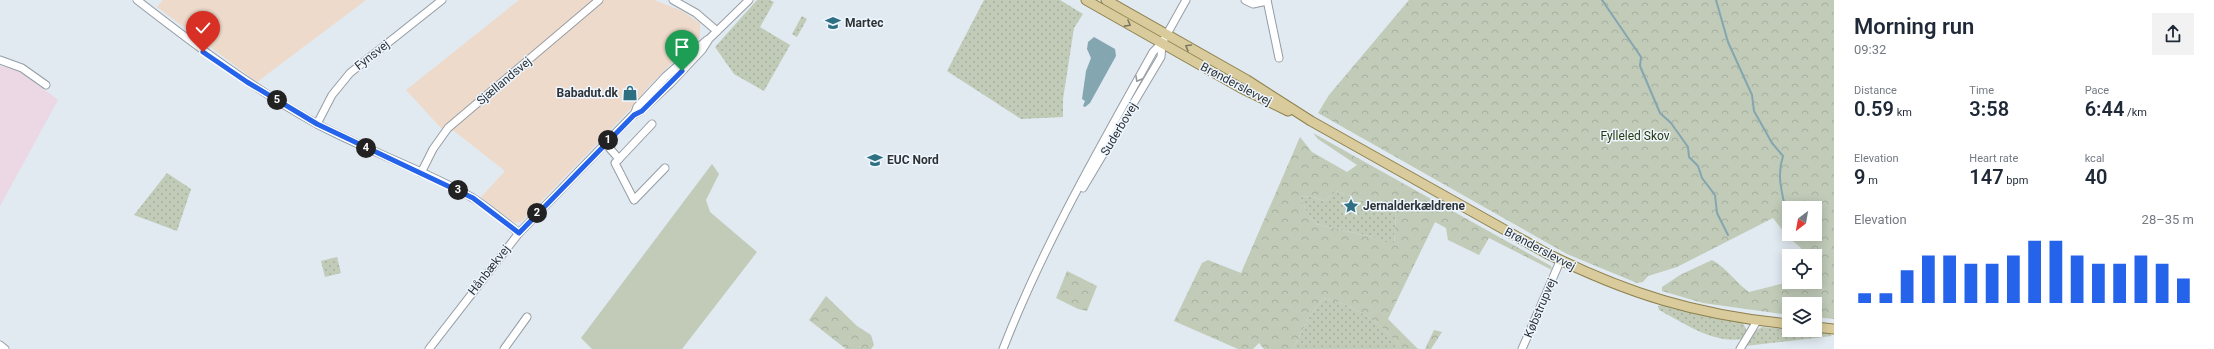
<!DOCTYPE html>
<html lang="en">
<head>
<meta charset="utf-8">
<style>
  :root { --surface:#fff; --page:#f2f2f3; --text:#1f2937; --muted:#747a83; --accent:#2563eb }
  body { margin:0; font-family:Roboto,sans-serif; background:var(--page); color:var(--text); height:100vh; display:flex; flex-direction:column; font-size:15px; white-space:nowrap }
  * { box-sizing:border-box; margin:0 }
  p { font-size:13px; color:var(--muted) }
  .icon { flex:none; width:22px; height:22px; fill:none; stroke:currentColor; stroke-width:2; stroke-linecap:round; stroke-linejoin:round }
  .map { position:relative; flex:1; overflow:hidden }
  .sheet { display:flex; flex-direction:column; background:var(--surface); width:380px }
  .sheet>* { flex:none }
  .needle { width:26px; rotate:211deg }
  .tools { position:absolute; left:1782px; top:201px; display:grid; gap:8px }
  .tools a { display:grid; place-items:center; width:40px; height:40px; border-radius:0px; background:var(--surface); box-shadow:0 2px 10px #0003; font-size:20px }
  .pin { position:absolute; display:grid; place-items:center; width:34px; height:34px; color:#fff; margin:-41px -17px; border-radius:50% 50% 50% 0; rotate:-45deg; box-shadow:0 0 4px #0007 }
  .pin .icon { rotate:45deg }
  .km { position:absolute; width:20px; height:20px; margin:-10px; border-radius:50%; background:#222; color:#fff; font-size:11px; line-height:20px; text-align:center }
  .round { display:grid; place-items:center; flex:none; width:42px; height:42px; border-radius:0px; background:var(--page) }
  .summary { display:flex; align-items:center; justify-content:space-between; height:68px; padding:0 20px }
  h1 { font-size:22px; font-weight:600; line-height:30px }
  .metrics { display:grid; grid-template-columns:repeat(3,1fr); gap:6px; height:68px; padding:4px 20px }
  .metrics div { display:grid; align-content:center }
  .metrics b { font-size:20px; font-weight:600 }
  .metrics small { font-size:11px; font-weight:400 }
  .metrics p { font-size:11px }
  .chart { height:112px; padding:8px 20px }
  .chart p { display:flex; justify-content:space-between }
  .chart svg { width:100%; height:72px; margin-top:4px; stroke:var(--accent); stroke-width:6 }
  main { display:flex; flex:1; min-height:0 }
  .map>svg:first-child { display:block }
  .commercial { fill:#ecd7e5 }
  .industrial { fill:#eedacb }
  .green { fill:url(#green-dots) }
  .forest { fill:url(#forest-crowns); fill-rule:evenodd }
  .pitch { fill:#c1cbb8 }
  .water { fill:#84a6b0 }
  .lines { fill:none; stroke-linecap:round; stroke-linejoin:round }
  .stream { stroke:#84a6b0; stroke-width:2 }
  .minor-casing { stroke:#959da4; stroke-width:9 }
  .major-casing { stroke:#8d804d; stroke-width:11 }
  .minor { stroke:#fff; stroke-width:7 }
  .major { stroke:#d9cb9b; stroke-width:9 }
  .oneway { stroke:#7b7763 }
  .oneway2 { stroke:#97999a }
  .route-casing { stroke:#fff; stroke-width:8 }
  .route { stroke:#2563eb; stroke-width:5 }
  .labels { text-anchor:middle; stroke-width:3; stroke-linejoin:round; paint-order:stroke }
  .poi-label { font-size:12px; font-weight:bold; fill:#2f3336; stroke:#eef7ff; text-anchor:start }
  .street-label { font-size:12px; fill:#2f3336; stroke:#eef7ff }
  .park-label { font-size:12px; fill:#27390d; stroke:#eef7ff }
</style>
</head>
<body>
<main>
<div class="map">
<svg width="1834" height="349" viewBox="0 0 1834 349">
  <defs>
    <pattern id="green-dots" width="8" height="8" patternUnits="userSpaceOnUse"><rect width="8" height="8" fill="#c1cbb8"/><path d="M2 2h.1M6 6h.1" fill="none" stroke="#a6af9f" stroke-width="1.8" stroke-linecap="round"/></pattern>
    <pattern id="forest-crowns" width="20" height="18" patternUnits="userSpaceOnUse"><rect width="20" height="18" fill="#c1cbb8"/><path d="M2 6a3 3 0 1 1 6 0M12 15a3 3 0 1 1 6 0" fill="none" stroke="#a6af9f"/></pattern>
  </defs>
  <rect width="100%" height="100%" fill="#e1e9f1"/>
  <!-- commercial -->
  <path class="commercial" d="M0 66 10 67 22 73 58 100 0 206Z"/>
  <!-- industrial -->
  <g class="industrial">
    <path d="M163 0H366L257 82 157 7Z"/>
    <path d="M519 0H654L682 11 700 23V37L686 52 680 55 646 89 639 100 521 222 515 223 481 197 505 171 454 131 441 128 406 90Z"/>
  </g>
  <!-- green -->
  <g class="green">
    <path d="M757 0H770L774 2 760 27 790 45 764 91 734 74 715 47Z"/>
    <path d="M984 0H1060L1083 14 1074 28 1063 99V117L1021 119 947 71Z"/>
    <path d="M802 16 807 19 797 37 792 34Z"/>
    <path d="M167 173 191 189 177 231 134 215Z"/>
    <path d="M1336 191 1396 212 1394 246 1372 237 1316 224 1307 213 1300 197 1310 196 1324 201Z"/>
    <path d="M337 257 341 273 325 277 321 261Z"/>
    <path d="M1323 298C1356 305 1381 323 1403 349H1293L1309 317Z"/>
    <path d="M1662 305 1743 323 1748 333 1743 339C1713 344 1684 323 1659 310L1658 306Z"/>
    <path d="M1762 327 1829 333 1832 336 1745 346 1755 331Z"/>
  </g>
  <!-- forest -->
  <g class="forest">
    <path d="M1409 0H1834V319L1815 317V304H1789V315L1703 303 1662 291V287L1680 275 1712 260C1727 268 1735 282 1749 292L1781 284 1789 278V282H1815V256H1802L1801 248 1787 236 1773 218 1677 267 1648 276 1643 282 1637 283 1567 254 1318 113 1329 95ZM1789 208H1815V234H1789Z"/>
    <path d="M1313 133 1551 266 1552 270 1489 238 1479 255 1448 240 1446 228 1435 222 1388 319 1418 349H1403C1381 323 1356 305 1323 298L1309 317 1293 349H1264L1259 343 1253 349H1238L1174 321 1202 263 1208 260 1241 273 1300 137 1312 152 1347 172 1357 165 1318 139ZM1336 191 1396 212 1394 245 1372 237 1316 224 1307 213 1300 197 1310 196 1324 201Z"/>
    <path d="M1067 271 1097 286 1087 311 1078 309 1056 298Z"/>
    <path d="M826 296 857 326 871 335 874 345 871 349H846L809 320Z"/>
    <path d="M1434 330 1442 332 1431 349H1425Z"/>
  </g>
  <!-- pitch -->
  <path class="pitch" d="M712 164 719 174 706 200 710 212 757 252 682 349H592L581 338Z"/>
  <!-- water -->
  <path class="water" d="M1094 37 1115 49 1116 56 1090 103 1085 107 1083 106 1085 101 1082 99 1086 71 1091 58 1087 49 1088 42Z"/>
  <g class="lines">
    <!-- stream -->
    <g class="stream">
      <path d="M1602 0 1641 57 1640 66 1660 113 1671 123 1688 147 1689 157 1698 166 1702 178 1715 195 1717 213 1728 235"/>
      <path d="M1716 0 1728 42 1752 95 1754 111 1772 143 1783 156C1777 174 1781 189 1785 207"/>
    </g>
    <!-- minor casing -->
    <g class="minor-casing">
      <g id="minor">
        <path d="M137 0C195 45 252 88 317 124 367 151 423 169 473 198 489 208 504 221 519 233"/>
        <path d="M673 0 696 13 717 31"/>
        <path d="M1245 0 1253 4 1267 1"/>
        <path d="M1267 0 1279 58"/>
        <path d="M0 60 22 68 46 85"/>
        <path d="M634 115 637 107 665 77 707 40"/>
        <path d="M317 124 332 95 350 73 442 0"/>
        <path d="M605 143 619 159 615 163 634 200 665 168"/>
        <path d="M619 159 652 124"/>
        <path d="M421 173 433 149 448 128 599 0"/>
        <path d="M1083 188 1161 57 1162 43"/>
        <path d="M0 345 5 349"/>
        <path d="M429 349 519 233 633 115 641 111 670 84 702 50 709 39 749 0"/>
        <path d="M504 349 527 317"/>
        <path d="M1003 349C1043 246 1099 149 1153 52L1162 43 1186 0"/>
        <path d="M1522 349 1558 266"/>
        <path d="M1740 349 1757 321"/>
      </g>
    </g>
    <!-- major casing -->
    <g class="major-casing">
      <g id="major">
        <path d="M1086 0 1241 88 1288 111"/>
        <path d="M1106 0 1247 80 1311 121 1546 253C1628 294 1697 315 1789 324"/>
        <path d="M1815 327 1834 329"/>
      </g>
    </g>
    <!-- minor -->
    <use href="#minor" class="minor"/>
    <!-- major -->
    <use href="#major" class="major"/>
  </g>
  <!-- one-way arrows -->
  <defs><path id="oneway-chevron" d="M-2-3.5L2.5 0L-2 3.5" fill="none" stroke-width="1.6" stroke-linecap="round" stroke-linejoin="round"/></defs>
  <g class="oneway">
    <use href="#oneway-chevron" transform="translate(1128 24) rotate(29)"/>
    <use href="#oneway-chevron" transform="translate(1188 47) rotate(-150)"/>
  </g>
  <use class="oneway2" href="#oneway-chevron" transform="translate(1138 79) rotate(119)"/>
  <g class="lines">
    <!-- route casing -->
    <g class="route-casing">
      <path id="route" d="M203 52 247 82 317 124 473 198 519 233 634 115 642 111 682 71"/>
    </g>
    <!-- route -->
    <use href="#route" class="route"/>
  </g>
  <!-- icons -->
  <defs>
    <g id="university-bare" transform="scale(1.2)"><path d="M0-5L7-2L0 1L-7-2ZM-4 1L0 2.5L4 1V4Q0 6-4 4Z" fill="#2e6f82" stroke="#eef7ff" stroke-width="2.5" paint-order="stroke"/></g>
    <g id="shop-bare" transform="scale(1.2)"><path d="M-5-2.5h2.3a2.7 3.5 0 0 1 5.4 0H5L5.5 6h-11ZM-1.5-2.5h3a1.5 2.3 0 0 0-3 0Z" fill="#2e6f82" stroke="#eef7ff" stroke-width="2.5" paint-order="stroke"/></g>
    <g id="sight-bare" transform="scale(1.2)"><path d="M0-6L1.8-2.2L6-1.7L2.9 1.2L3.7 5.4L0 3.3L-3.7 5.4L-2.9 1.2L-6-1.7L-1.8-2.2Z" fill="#2e6f82" stroke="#eef7ff" stroke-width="2.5" paint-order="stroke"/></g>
  </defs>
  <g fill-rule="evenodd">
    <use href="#university-bare" x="833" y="23"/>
    <use href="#shop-bare" x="630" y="93"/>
    <use href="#university-bare" x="875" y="160"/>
    <use href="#sight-bare" x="1351" y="206"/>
  </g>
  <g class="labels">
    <!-- poi labels -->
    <g class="poi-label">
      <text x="845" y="27">Martec</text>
      <text x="618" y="97" text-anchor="end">Babadut.dk</text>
      <text x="887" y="164">EUC Nord</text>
      <text x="1363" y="210">Jernalderkældrene</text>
    </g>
    <!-- street labels -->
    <g class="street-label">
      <text transform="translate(372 55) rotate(-38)" y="4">Fynsvej</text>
      <text transform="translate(504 81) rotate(-40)" y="4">Sjællandsvej</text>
      <text transform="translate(1236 84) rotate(28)" y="4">Brønderslevvej</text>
      <text transform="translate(1119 129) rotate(-59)" y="4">Suderbovej</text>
      <text transform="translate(1540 249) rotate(28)" y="4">Brønderslevvej</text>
      <text transform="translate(489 270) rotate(-52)" y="4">Hånbækvej</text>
      <text transform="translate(1540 308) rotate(-67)" y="4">Købstrupvej</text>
    </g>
    <!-- park labels -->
    <g class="park-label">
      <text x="1635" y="140">Fylleled Skov</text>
    </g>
  </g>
</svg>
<div class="tools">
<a><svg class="needle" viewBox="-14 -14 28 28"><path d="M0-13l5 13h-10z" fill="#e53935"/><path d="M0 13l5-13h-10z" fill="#747a83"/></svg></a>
<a><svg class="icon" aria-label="locate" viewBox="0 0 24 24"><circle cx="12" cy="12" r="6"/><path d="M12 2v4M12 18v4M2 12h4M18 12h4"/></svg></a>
<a><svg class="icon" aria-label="layers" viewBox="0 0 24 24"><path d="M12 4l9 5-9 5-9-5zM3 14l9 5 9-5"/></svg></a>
</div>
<div class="pin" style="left:682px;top:71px;background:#1e9e55"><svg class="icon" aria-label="arrive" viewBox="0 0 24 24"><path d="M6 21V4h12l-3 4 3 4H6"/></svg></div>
<div class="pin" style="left:203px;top:52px;background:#d93025"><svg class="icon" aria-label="check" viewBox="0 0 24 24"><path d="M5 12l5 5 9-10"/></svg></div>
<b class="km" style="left:608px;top:140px">1</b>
<b class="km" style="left:537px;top:213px">2</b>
<b class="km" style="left:458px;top:190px">3</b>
<b class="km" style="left:366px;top:148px">4</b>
<b class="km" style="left:277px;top:100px">5</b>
</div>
<section class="sheet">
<div class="summary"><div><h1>Morning run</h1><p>09:32</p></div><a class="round"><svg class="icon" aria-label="share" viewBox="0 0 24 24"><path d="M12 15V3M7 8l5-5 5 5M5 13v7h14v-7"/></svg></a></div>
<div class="metrics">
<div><p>Distance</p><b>0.59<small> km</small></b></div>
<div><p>Time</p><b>3:58</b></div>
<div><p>Pace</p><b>6:44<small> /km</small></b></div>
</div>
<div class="metrics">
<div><p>Elevation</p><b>9<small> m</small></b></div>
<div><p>Heart rate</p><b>147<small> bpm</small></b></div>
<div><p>kcal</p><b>40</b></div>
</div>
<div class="chart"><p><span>Elevation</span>28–35 m</p>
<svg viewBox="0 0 160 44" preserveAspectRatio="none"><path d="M5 44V38M15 44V38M25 44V24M35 44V15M45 44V15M55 44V20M65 44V20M75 44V15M85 44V6M95 44V6M105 44V15M115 44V20M125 44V20M135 44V15M145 44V20M155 44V29"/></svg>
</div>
</section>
</main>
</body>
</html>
